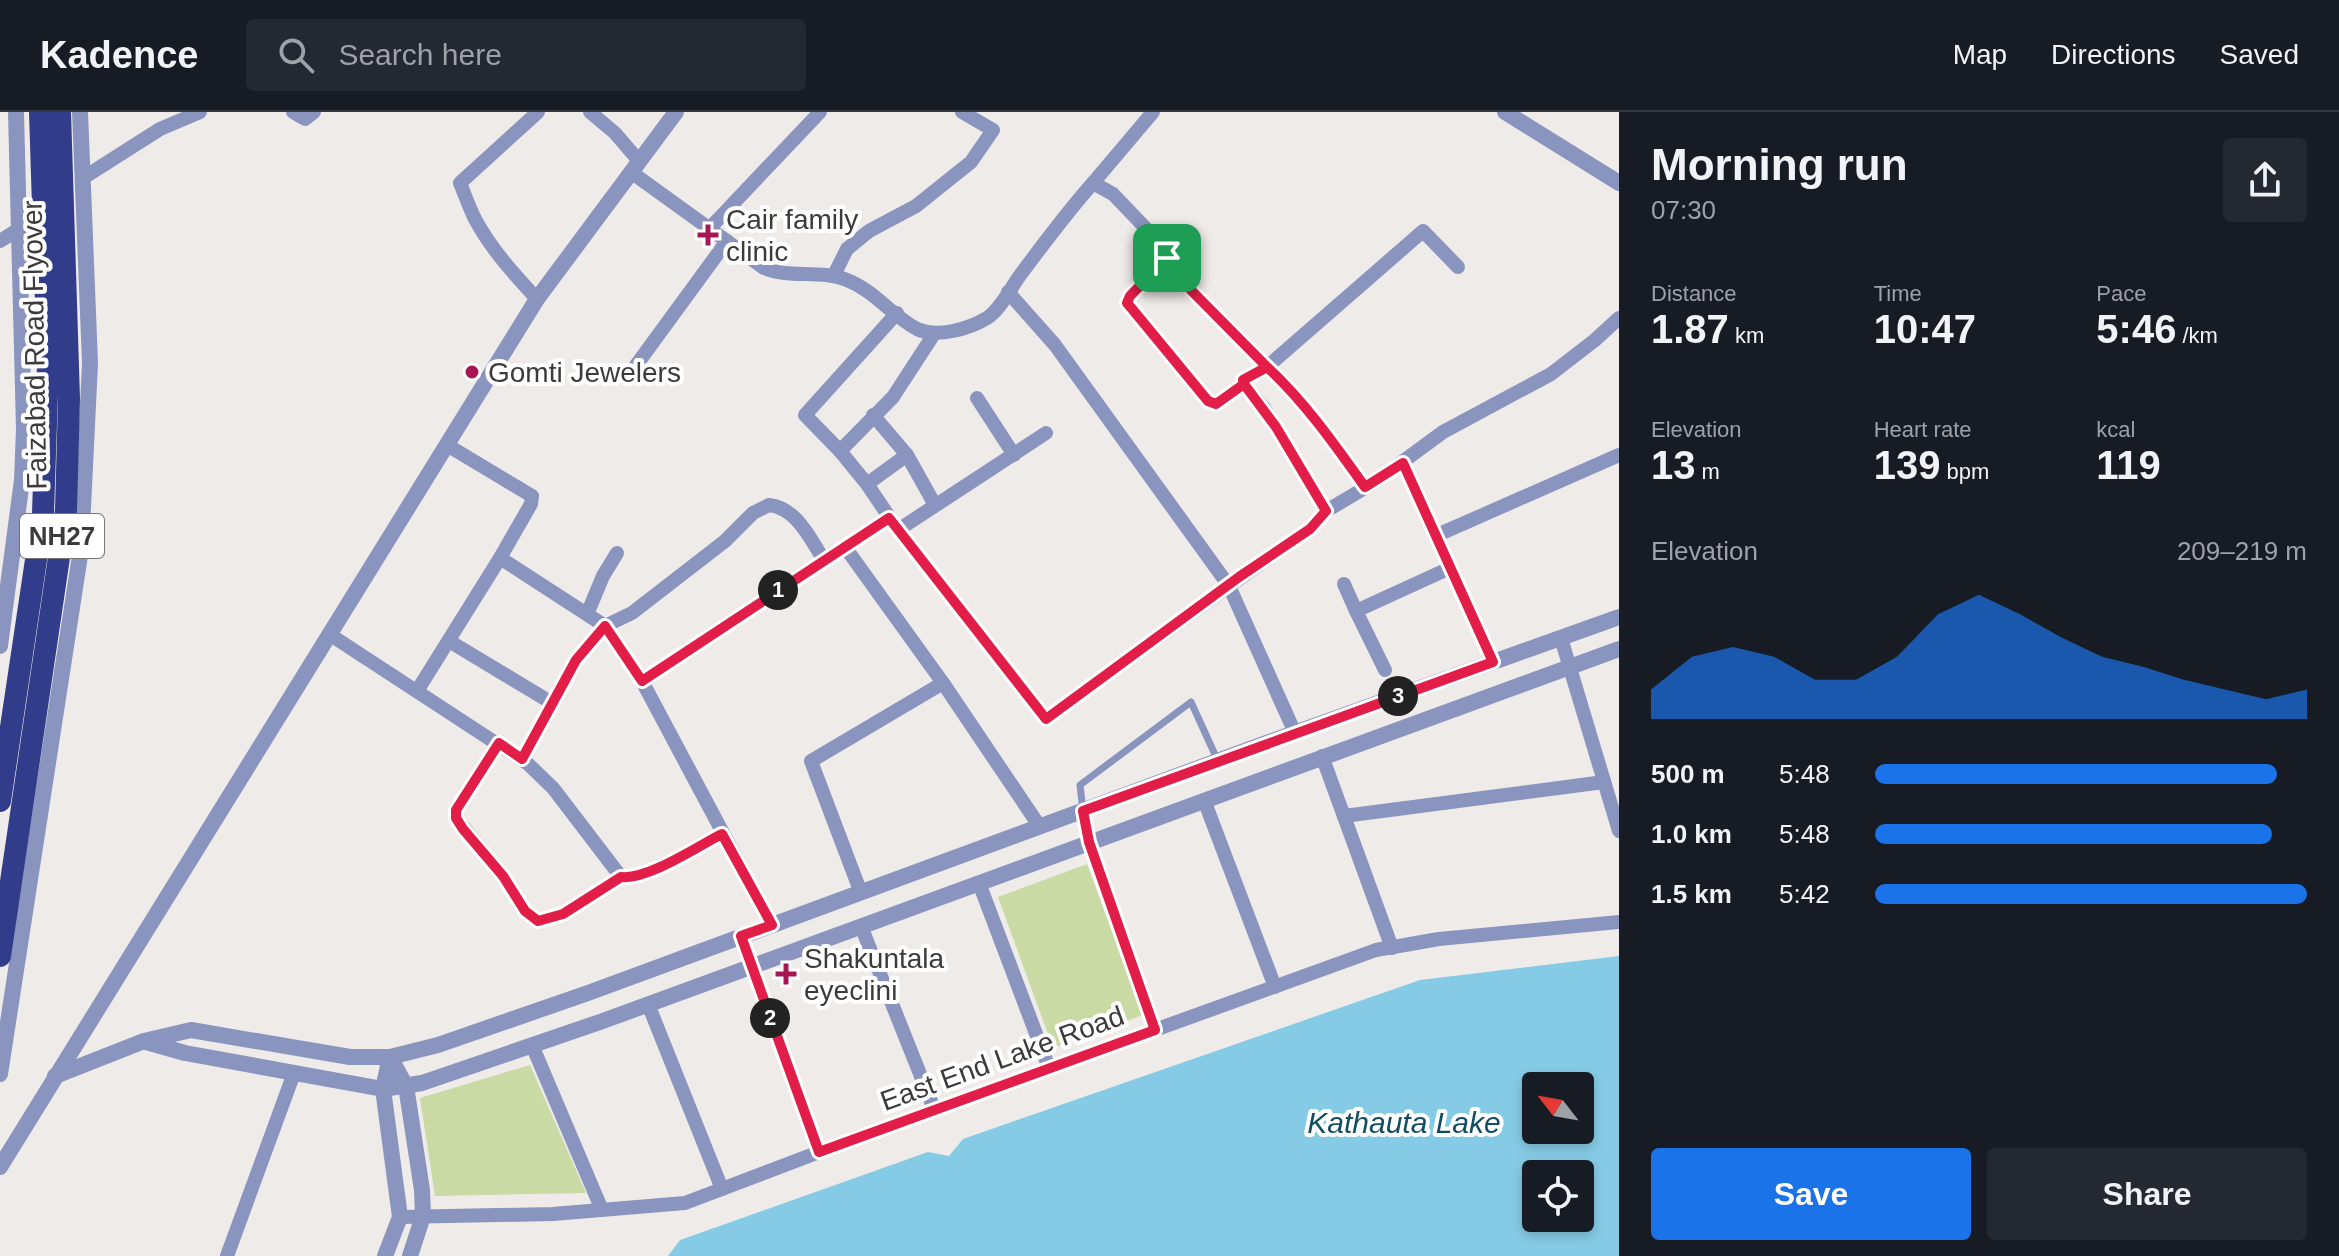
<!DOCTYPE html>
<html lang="en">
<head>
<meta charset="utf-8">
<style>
  :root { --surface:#171b24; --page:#242831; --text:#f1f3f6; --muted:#9ea1a6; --line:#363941; --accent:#1a73e8 }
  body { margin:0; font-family:Arial,sans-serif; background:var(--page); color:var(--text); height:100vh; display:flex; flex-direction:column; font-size:30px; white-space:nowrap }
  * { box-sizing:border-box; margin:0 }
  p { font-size:26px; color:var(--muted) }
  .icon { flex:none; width:44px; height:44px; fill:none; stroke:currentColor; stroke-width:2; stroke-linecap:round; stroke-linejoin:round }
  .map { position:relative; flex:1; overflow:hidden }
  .drawer { display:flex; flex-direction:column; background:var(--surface); width:720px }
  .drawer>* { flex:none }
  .needle { width:52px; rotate:301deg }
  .tools { position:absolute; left:1522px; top:960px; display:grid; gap:16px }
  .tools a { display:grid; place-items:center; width:72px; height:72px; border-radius:8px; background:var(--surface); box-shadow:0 4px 12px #0003; font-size:40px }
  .pin { position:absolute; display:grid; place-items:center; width:68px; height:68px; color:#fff; margin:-34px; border-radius:16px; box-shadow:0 4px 12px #0006 }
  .km { position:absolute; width:40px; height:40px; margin:-20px; border-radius:50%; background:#222; color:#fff; font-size:22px; line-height:40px; text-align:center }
  .round { display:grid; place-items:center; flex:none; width:84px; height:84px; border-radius:8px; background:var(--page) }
  .head { display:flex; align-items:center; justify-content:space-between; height:136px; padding:0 32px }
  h1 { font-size:44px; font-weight:700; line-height:60px }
  .figures { display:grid; grid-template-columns:repeat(3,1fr); gap:12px; height:136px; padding:8px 32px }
  .figures div { display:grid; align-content:center }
  .figures b { font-size:40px; font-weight:700 }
  .figures small { font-size:22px; font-weight:400 }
  .figures p { font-size:22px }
  .chart { height:224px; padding:16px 32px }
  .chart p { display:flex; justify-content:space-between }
  .chart svg { width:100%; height:144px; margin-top:8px; fill:var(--accent); opacity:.7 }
  .button { display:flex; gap:16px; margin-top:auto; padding:16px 32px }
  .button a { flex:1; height:92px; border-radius:8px; background:var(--accent); color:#fff; font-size:32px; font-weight:700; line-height:92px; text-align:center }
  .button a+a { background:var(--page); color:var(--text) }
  ul { padding:0 32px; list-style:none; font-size:26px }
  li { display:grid; grid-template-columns:128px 96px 1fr; align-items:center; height:60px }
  li i { height:20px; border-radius:10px; background:var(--accent) }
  header { display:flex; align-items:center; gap:48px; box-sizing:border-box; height:112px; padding:0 40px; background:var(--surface); border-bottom:2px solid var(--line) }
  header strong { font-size:38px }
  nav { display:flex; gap:44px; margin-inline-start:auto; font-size:28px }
  .search { width:560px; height:72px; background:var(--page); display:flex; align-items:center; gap:20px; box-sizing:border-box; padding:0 28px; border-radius:8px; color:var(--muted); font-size:30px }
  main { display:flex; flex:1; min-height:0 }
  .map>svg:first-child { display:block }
  .green { fill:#cadaa5 }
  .water { fill:#86cbe6; fill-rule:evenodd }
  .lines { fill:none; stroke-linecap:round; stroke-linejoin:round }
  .service { stroke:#8a95bf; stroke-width:7 }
  .minor { stroke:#8a95bf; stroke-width:14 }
  .tertiary { stroke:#8a95bf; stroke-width:16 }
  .trunk { stroke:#313c8a; stroke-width:22 }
  .route-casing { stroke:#fff; stroke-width:16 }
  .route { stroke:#e11d48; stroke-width:10 }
  .poi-dot { fill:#a61655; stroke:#fff; stroke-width:3 }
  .labels { text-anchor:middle; stroke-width:8; stroke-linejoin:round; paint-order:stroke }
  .shield { fill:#fff; stroke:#767575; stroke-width:2 }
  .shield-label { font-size:26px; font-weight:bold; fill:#3c3a3a }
  .poi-label { font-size:28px; fill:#3c3a3a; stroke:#fff; text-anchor:start }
  .street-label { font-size:28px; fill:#3c3a3a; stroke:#fff }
  .water-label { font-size:30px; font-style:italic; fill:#144d61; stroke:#fff }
</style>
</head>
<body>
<header>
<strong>Kadence</strong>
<div class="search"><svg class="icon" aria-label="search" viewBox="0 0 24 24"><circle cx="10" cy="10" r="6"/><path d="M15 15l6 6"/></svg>Search here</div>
<nav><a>Map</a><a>Directions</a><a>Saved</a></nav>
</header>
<main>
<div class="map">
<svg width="1619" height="1144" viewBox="0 0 1619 1144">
  <rect width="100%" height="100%" fill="#efebe9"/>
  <!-- green -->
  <g class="green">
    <path d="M1087 752 1143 903 1053 936 998 785Z"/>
    <path d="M530 953 586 1081 435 1084 420 986Z"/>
  </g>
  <!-- water -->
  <path class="water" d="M1619 844V1144H668L680 1128 928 1040 949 1044 963 1027 1420 868ZM1536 974H1580V1018H1536ZM1536 1062H1580V1106H1536Z"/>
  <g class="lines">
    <!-- service -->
    <path class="service" d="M1083 699 1080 673 1191 590 1217 647"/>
    <!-- minor -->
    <g class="minor">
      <path d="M293 0 305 7 314 0"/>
      <path d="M590 0 615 21 639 49"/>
      <path d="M1153 0 1093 71 1113 82 1156 127 1182 169 1267 255 1243 268 1244 272 1264 296 1326 399 1310 417 1229 474 1295 621"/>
      <path d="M631 60 764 156C790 167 820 157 847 168 875 179 892 204 917 217 937 226 969 217 987 206 1001 197 1011 175 1021 162 1044 131 1067 100 1093 71"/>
      <path d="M83 66 160 17 200 0"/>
      <path d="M709 117 820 0"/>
      <path d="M0 129 19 117H43"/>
      <path d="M1167 146 1130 184 1127 191 1208 289 1216 292 1244 272"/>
      <path d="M834 163 847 137 869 119 916 94 971 50 993 18 962 0"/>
      <path d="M537 187C514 162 491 137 475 107 469 95 465 83 460 71L538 0"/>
      <path d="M897 201 805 303 840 339 867 372 898 418 1046 321"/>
      <path d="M629 263 727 129"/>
      <path d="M977 286 1014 343"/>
      <path d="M873 303 907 343 935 393"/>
      <path d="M447 333 532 384 531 392 500 446 605 514 642 569"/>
      <path d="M840 339 893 285 934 222"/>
      <path d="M1403 351 1493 550"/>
      <path d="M867 372 907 343"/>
      <path d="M1365 375C1335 333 1305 290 1267 255L1423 119 1458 155"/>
      <path d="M1326 399 1375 370 1443 320 1551 262 1595 228 1619 206"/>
      <path d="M898 418 1046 607 1229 474 1055 233 1008 180"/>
      <path d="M1435 424 1619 343"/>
      <path d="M845 435 943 571 811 649 861 781"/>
      <path d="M1344 472 1356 499"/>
      <path d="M588 500 603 464 617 441"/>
      <path d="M329 522 528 652 553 676 621 765C648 769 698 734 722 722"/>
      <path d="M1561 526 1619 719"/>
      <path d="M449 529 552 591"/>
      <path d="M1385 558 1356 499 1450 456"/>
      <path d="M943 571 1040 715"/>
      <path d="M417 579 500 446"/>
      <path d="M499 631 456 698V706L503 764 525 799 538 809 563 802 621 765"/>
      <path d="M1322 644 1392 836"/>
      <path d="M522 647 576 548 605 514 632 501 725 429 753 401 769 393C797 396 810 427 824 448"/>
      <path d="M1204 688 1275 875"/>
      <path d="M1083 699 1089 730 1155 918"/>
      <path d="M1344 704 1604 670"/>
      <path d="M979 771 1049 956"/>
      <path d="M772 813 642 569 889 406"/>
      <path d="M861 814 934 997"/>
      <path d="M741 824 819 1040"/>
      <path d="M648 892 722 1077"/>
      <path d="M532 933 602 1098"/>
      <path d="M400 1105 553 1102 685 1091 856 1026 1376 838 1439 827 1619 810"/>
      <path d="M227 1144 294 961"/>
    </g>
    <!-- tertiary -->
    <g class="tertiary">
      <path d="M1505 0 1619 71"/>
      <path d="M0 534 22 368 24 317 16 0"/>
      <path d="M146 930 185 941 383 977 422 971 600 910 1619 537"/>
      <path d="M390 945 406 974 422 1078 423 1104 410 1144"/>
      <path d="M0 962 81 437 90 251 80 0"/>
      <path d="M55 964 144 929 191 918 350 945H390L438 933 588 881 1258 634 1619 505"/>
      <path d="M0 1055 537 187 676 0"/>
      <path d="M385 1144 400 1105 383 977 390 945"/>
    </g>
    <!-- trunk -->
    <g class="trunk">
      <path d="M0 689 43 401 48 253 40 0"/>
      <path d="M0 844 66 398 69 287 60 0"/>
    </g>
  </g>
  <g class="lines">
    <!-- route casing -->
    <g class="route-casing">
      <path id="route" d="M1167 146 1182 169 1267 255 1243 268 1244 272 1276 315 1326 399 1310 417 1239 465 1046 607 889 406 642 569 605 514 576 548 522 647 499 631 456 698V706L463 717 503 764 525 799 538 809 563 802 621 765C648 768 698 734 722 722L772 813 741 824 819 1040 1155 918 1089 730 1083 699 1493 550 1403 351 1365 375C1335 333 1305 290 1267 255L1243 268 1244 272 1216 292 1208 289 1133 198 1127 191 1130 184 1167 146"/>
    </g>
    <!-- route -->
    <use href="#route" class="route"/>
  </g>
  <!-- markers -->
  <g class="poi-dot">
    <path d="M704 111h8v8h8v8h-8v8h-8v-8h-8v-8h8z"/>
    <circle cx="472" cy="260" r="8"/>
    <path d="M782 850h8v8h8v8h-8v8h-8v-8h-8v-8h8z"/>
  </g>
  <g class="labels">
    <!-- shield labels -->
    <rect class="shield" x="20" y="402" width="84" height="44" rx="6"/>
    <g class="shield-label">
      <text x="62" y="433">NH27</text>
    </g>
    <!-- poi labels -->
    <g class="poi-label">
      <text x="726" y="117">Cair family<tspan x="726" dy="32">clinic</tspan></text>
      <text x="488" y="270">Gomti Jewelers</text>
      <text x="804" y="856">Shakuntala<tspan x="804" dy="32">eyeclini</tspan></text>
    </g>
    <!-- street labels -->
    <g class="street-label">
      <text transform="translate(34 233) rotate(-91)" y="10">Faizabad Road Flyover</text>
      <text transform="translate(1002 946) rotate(-20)" y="10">East End Lake Road</text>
    </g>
    <!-- water labels -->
    <g class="water-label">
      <text x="1404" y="1021">Kathauta Lake</text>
    </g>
  </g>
</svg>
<div class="tools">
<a><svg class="needle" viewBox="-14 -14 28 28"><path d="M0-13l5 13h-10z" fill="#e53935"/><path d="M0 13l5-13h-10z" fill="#9ea1a6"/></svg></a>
<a><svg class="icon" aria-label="locate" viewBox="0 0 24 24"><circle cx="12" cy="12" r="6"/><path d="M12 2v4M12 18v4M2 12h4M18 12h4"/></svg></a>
</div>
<div class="pin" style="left:1167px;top:146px;background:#1e9e55"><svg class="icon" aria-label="arrive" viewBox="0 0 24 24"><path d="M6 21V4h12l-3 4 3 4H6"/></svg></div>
<b class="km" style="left:778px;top:478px">1</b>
<b class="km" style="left:770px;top:906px">2</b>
<b class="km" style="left:1398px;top:584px">3</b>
</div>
<section class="drawer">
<div class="head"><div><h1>Morning run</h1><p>07:30</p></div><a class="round"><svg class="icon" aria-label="share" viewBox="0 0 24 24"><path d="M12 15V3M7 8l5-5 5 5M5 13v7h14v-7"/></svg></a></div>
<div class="figures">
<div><p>Distance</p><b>1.87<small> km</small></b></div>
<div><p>Time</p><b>10:47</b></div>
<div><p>Pace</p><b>5:46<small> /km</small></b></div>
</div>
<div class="figures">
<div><p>Elevation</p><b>13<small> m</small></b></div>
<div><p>Heart rate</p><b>139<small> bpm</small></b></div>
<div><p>kcal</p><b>119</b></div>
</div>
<div class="chart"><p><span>Elevation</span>209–219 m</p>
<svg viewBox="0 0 160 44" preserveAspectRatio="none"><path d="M0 44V35L10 25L20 22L30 25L40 32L50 32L60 25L70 12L80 6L90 12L100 19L110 25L120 28L130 32L140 35L150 38L160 35V44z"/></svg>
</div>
<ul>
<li><b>500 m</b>5:48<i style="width:93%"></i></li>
<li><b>1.0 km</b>5:48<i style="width:92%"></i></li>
<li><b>1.5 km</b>5:42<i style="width:100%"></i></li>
</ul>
<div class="button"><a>Save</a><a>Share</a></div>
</section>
</main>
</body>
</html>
